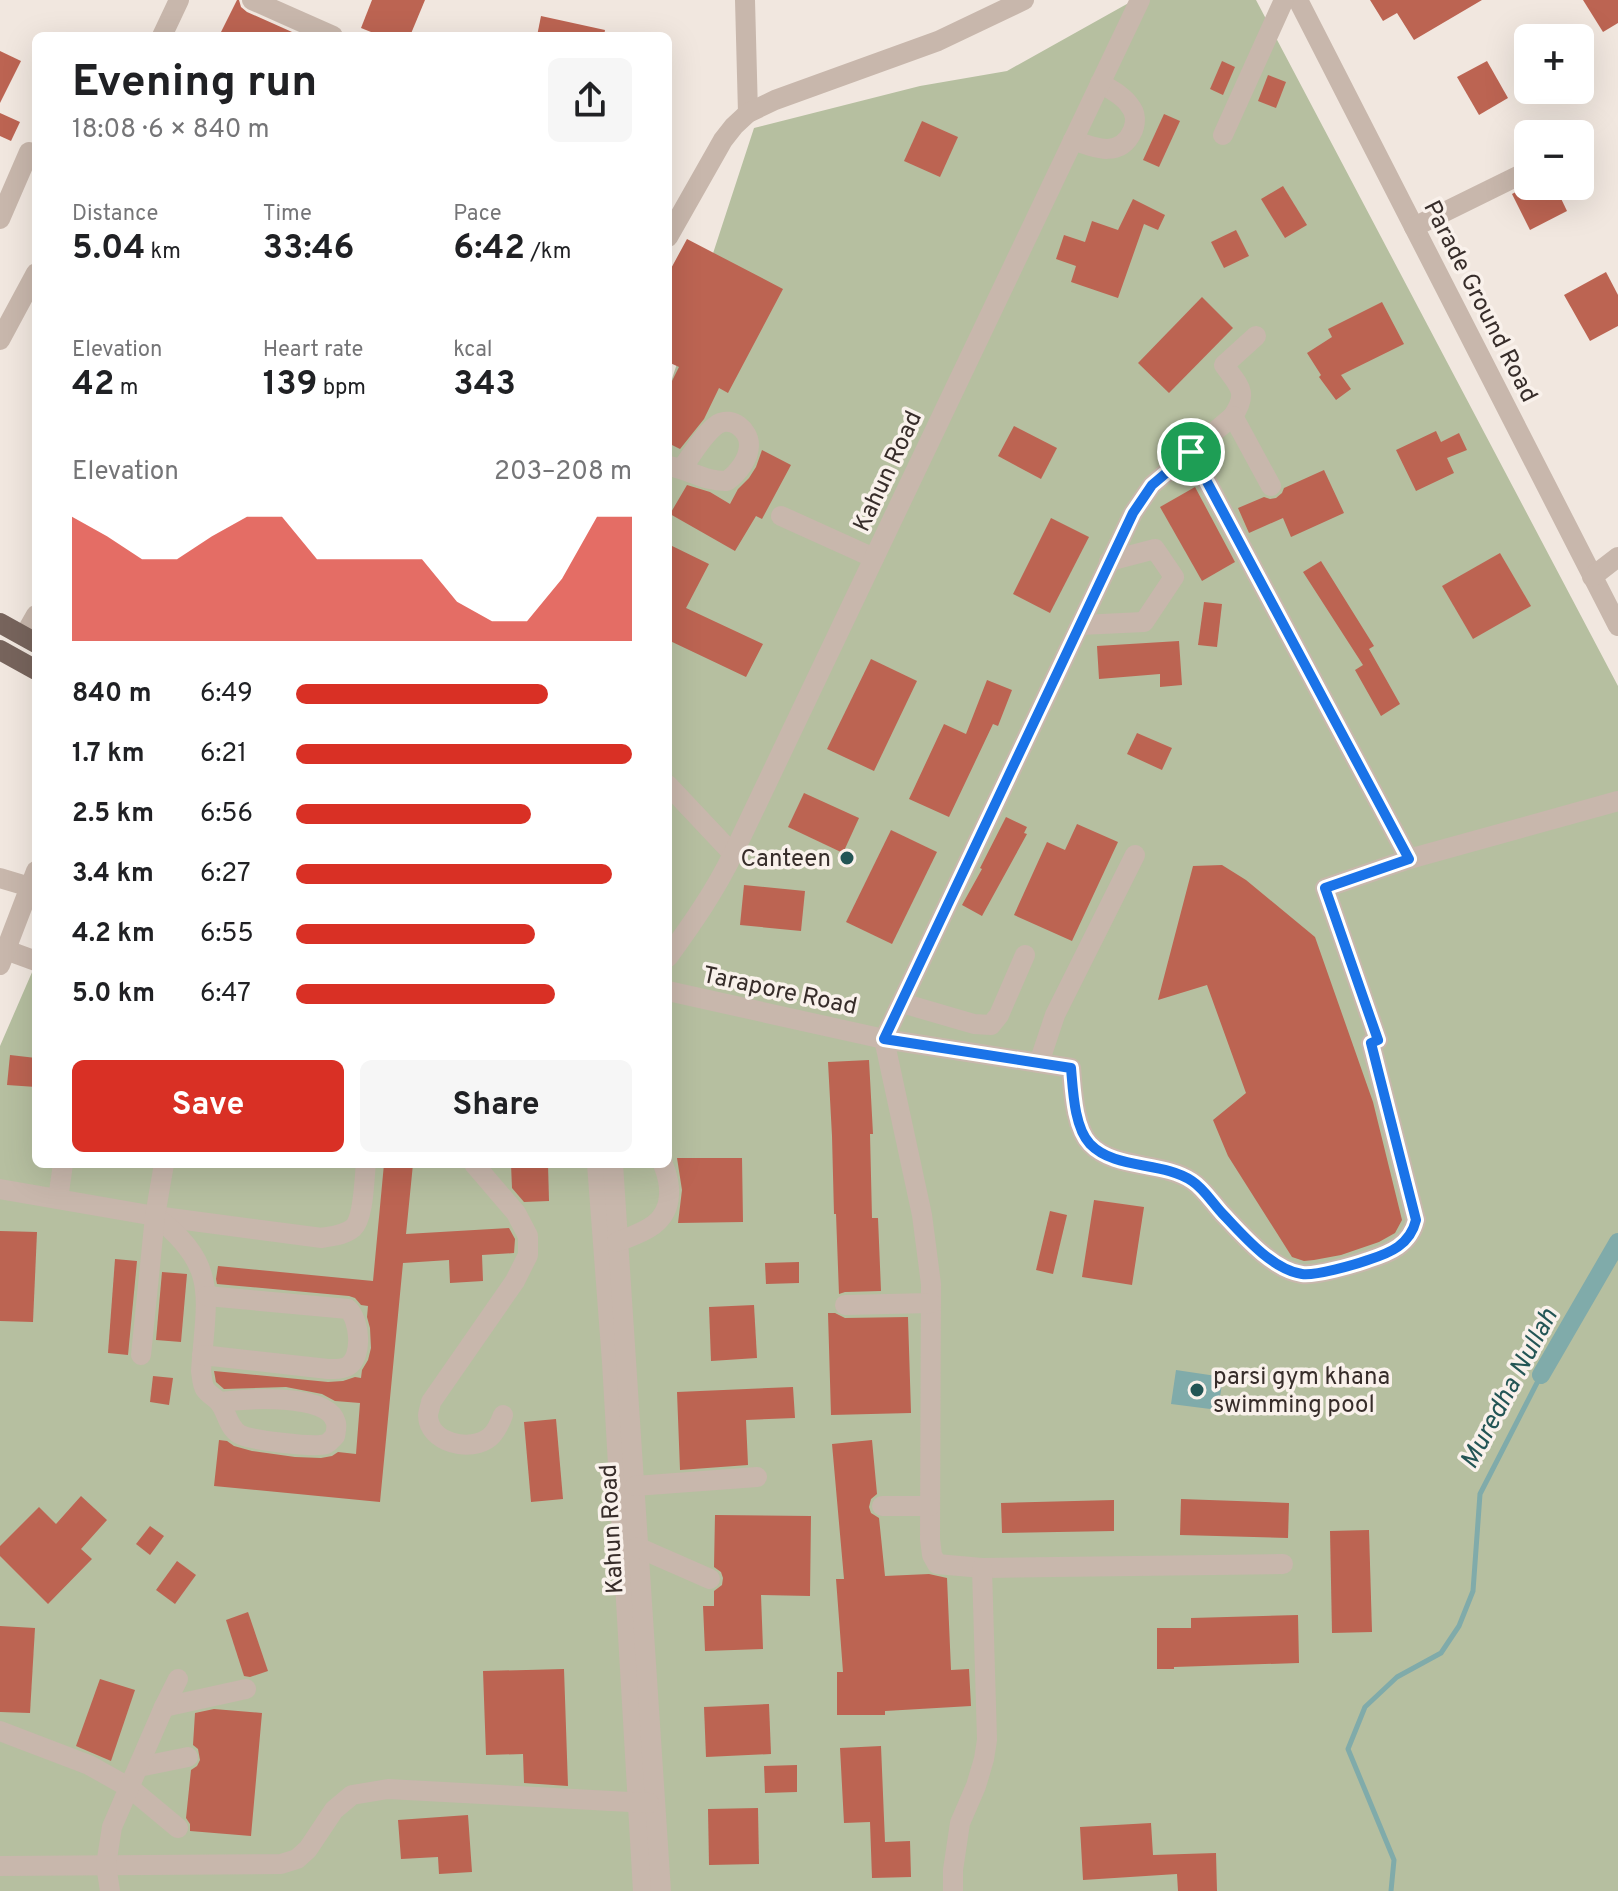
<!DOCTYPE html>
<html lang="en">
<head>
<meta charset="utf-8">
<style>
  :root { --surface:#fff; --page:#f6f6f6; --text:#202124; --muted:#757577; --accent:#d93025 }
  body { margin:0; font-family:Overpass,sans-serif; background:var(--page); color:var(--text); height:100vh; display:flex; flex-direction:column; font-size:30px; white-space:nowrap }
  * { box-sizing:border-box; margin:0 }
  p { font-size:26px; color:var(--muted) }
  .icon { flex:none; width:44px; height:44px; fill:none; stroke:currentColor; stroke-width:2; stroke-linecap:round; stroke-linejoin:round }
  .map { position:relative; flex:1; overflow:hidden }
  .panel { position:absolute; left:32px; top:32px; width:640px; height:1136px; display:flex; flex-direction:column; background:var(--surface); border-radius:12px; box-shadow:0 8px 32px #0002 }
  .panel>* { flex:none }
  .controls { position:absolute; left:1514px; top:24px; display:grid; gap:16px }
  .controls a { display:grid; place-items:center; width:80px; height:80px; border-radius:12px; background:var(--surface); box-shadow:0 8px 32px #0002; font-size:40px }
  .pin { position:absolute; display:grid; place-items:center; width:68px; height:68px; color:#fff; margin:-34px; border:4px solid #fff; border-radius:50%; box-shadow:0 2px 8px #0007 }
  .round { display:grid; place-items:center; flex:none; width:84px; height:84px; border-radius:12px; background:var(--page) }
  .headline { display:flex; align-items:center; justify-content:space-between; height:136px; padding:0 40px }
  h1 { font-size:44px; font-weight:700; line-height:60px }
  .figures { display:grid; grid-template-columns:repeat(3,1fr); gap:12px; height:136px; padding:8px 40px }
  .figures div { display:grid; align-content:center }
  .figures b { font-size:34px; font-weight:700 }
  .figures small { font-size:22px; font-weight:400 }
  .figures p { font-size:22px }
  .chart { height:224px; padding:16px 40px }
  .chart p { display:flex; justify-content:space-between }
  .chart svg { width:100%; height:144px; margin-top:8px; fill:var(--accent); opacity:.7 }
  .primary-button { display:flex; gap:16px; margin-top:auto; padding:16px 40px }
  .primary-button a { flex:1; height:92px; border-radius:12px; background:var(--accent); color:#fff; font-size:32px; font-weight:700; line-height:92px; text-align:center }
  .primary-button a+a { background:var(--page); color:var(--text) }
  ul { padding:0 40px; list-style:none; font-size:26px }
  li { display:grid; grid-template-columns:128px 96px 1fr; align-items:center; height:60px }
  li i { height:20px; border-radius:10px; background:var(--accent) }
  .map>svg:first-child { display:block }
  .green { fill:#b6bfa0 }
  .water { fill:#80abaa }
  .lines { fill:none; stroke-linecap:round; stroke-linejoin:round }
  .stream { stroke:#80abaa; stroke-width:5 }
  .canal { stroke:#80abaa; stroke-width:18 }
  .building { fill:#bc6452 }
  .minor { stroke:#c8b7ac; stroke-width:20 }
  .major { stroke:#77645c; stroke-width:20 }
  .route-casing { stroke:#fff; stroke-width:16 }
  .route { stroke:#1a73e8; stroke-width:10 }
  .poi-dot { fill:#235555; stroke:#f9f1eb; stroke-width:3 }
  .labels { text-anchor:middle; stroke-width:7; stroke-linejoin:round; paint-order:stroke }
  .street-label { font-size:24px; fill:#372d2a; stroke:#f9f1eb }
  .poi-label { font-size:24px; fill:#372d2a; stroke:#f9f1eb; text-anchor:end }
  .water-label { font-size:26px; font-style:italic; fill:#235555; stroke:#f9f1eb }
</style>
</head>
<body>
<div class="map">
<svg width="1618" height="1891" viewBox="0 0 1618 1891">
  <rect width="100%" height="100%" fill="#f1e7df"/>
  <!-- green -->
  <path class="green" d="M1134 0H1256L1618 686V1891H0V1046L36 963V1164H668V391L754 128 920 86 1007 71Z"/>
  <!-- water -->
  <path class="water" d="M1176 1370 1223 1377 1218 1410 1171 1404Z"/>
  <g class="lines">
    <!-- stream -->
    <path class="stream" d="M1391 1891 1394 1860 1348 1749 1365 1707 1397 1677 1441 1653 1459 1626 1473 1591 1480 1494 1541 1375"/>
    <!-- canal -->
    <path class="canal" d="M1541 1375 1618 1242"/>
  </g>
  <!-- building -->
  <g class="building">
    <path d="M237 0H239L241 7 247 12 301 36H219Z"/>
    <path d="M372 0H425L410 36H381L361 28Z"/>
    <path d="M1370 0H1482L1414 40 1397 13 1383 21Z"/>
    <path d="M1583 0H1618V23L1603 32Z"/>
    <path d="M541 16 605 30 604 36H537Z"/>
    <path d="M0 51 21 61 0 103Z"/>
    <path d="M1222 61 1235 67 1223 95 1210 89Z"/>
    <path d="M1487 61 1508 98 1479 115 1457 77Z"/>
    <path d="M1268 75 1286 82 1276 108 1258 101Z"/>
    <path d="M0 113 20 122 11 141 0 136Z"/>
    <path d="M1164 114 1180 121 1159 167 1143 160Z"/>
    <path d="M922 121 958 137 940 177 904 161Z"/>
    <path d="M1283 186 1307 225 1285 238 1261 199Z"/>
    <path d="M1527 186H1555L1567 211 1530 230 1512 194Z"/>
    <path d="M1133 199 1165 215 1158 230 1144 224 1118 298 1071 282 1076 266 1056 259 1064 235 1085 242 1092 221 1118 230Z"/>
    <path d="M1236 230 1249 256 1224 268 1211 242Z"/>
    <path d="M687 239 783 289 728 393 719 388 704 419 680 449 668 443V389L679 367 668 362V274Z"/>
    <path d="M1606 272 1618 295V326L1590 341 1564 295Z"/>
    <path d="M1202 297 1233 328 1169 393 1138 363Z"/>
    <path d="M1382 302 1404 344 1341 375 1351 389 1336 400 1319 377 1321 375 1307 353 1332 337 1328 329Z"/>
    <path d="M1014 426 1057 448 1041 479 998 456Z"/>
    <path d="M1436 431 1441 442 1459 433 1467 450 1447 458 1454 473 1416 491 1396 450Z"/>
    <path d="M762 450 791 465 762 519 756 516 735 551 670 514 687 485 710 492 730 504 738 489 749 478 756 467Z"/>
    <path d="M1324 470 1344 513 1291 537 1283 518 1249 533 1238 508 1264 497 1270 499 1276 498 1282 493 1284 488Z"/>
    <path d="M1195 487 1235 562 1202 581 1160 507Z"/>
    <path d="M1051 518 1089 537 1050 613 1013 594Z"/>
    <path d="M668 544 709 564 686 608 763 644 746 677 668 640Z"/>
    <path d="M1500 553 1531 606 1473 639 1442 586Z"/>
    <path d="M1321 561 1374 646 1369 649 1400 704 1381 716 1355 670 1363 665 1303 572Z"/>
    <path d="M1204 602 1222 604 1217 647 1198 645Z"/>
    <path d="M1179 641 1182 685 1160 687V674L1099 679 1097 646Z"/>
    <path d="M871 659 917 681 874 771 827 749Z"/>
    <path d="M987 680 1012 690 998 726 993 724 949 817 909 799 944 724 966 734Z"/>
    <path d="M1137 733 1172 748 1162 770 1127 754Z"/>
    <path d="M804 793 859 818 843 853 788 827Z"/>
    <path d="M1006 817 1027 827 1024 833 1027 834 982 916 962 905 982 869 980 868Z"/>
    <path d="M1077 824 1118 842 1072 941 1014 915 1047 842 1065 850Z"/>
    <path d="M891 830 937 852 892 944 846 922Z"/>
    <path d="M1222 865 1246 880 1315 937 1373 1102 1402 1220 1395 1233 1379 1242 1341 1255 1314 1260 1304 1261 1292 1257 1228 1156 1213 1120 1246 1093 1207 985 1158 1000 1193 866Z"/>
    <path d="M744 885 805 891 801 931 740 925Z"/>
    <path d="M10 1055 36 1058V1087L7 1085Z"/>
    <path d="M869 1060 873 1134H870L872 1218H878L881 1291 845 1292 839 1294 836 1214H834L832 1136 828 1062Z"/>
    <path d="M677 1158H742L743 1222 678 1223 682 1190Z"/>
    <path d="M384 1164H413L406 1234 509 1228 515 1239 514 1253 482 1255 483 1281 450 1283 449 1260 403 1263 380 1502 214 1486 219 1440 227 1441 234 1446 252 1451 295 1457 321 1458 332 1456 338 1452 356 1454 360 1403 335 1401 322 1394 286 1387 224 1389 216 1382 214 1371 328 1382 343 1381 355 1377 361 1378 362 1370 368 1360 371 1348 370 1328 367 1317 368 1306 361 1305 355 1298 349 1296 217 1284 216 1279 218 1266 373 1281Z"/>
    <path d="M511 1164H548L549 1201 524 1202 512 1188Z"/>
    <path d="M1094 1200 1144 1207 1132 1285 1082 1277Z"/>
    <path d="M1050 1211 1067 1215 1053 1274 1036 1270Z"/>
    <path d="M0 1231 37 1232 33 1322 0 1321Z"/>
    <path d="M115 1259 137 1261 128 1355 108 1353Z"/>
    <path d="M799 1262V1283L766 1284 765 1263Z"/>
    <path d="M162 1272 187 1274 181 1342 156 1340Z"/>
    <path d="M754 1305 757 1358 711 1361 709 1307Z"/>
    <path d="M828 1313H835L845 1318 908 1317 911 1413 831 1415Z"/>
    <path d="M153 1376 173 1378 169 1405 150 1402Z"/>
    <path d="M793 1387 795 1418 746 1420 748 1465 680 1470 677 1392Z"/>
    <path d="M556 1419 563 1499 531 1502 524 1422Z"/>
    <path d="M872 1440 877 1494 871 1499 869 1507 871 1513 879 1518 885 1576 929 1574 947 1578 951 1670 969 1669 971 1706 885 1711V1715H837V1672H843L836 1579H844L832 1444Z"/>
    <path d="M81 1496 107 1520 81 1549 92 1559 48 1604 0 1556V1546L39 1507 56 1524Z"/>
    <path d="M1181 1499 1289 1503 1288 1538 1180 1535Z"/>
    <path d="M1114 1500V1531L1002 1533 1001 1503Z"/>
    <path d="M715 1515 811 1516 810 1596 761 1595 763 1649 705 1651 703 1606H714V1591L722 1585 723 1578 721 1572 714 1567Z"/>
    <path d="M150 1526 164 1536 150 1555 136 1544Z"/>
    <path d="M1369 1530 1372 1632 1332 1633 1330 1531Z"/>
    <path d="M177 1561 196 1575 175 1604 156 1590Z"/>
    <path d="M248 1612 268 1671 250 1677 244 1676 226 1620Z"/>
    <path d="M1298 1615 1299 1663 1174 1667V1669H1157V1628H1191V1618Z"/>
    <path d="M0 1626 35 1628 30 1713 0 1712Z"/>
    <path d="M564 1669 568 1786 524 1783 523 1754 486 1755 483 1671Z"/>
    <path d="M100 1679 135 1690 111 1761 76 1746Z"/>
    <path d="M769 1704 771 1754 706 1757 704 1707Z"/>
    <path d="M214 1709 262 1713 251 1836 190 1831V1824L186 1818 191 1770 197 1766 200 1760 198 1749 193 1745 195 1713Z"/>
    <path d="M881 1746 885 1842 910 1841 911 1877 872 1878 870 1822 844 1823 840 1748Z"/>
    <path d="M797 1765V1792L765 1793 764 1766Z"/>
    <path d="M758 1808 759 1864 709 1865 708 1809Z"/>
    <path d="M468 1815 472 1872 439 1874 438 1857 401 1859 398 1820Z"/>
    <path d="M1151 1823 1153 1855 1216 1853 1217 1891H1178L1177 1874 1083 1880 1080 1827Z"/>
  </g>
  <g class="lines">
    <!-- minor -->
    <g class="minor">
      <path d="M252 0 333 36"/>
      <path d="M745 0 748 113"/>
      <path d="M1298 0 1618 626"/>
      <path d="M162 36 179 0"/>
      <path d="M1223 135 1284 0"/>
      <path d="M1073 140C1097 149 1121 158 1133 130 1136 122 1136 113 1130 106 1124 96 1110 89 1100 83"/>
      <path d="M0 219 29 152"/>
      <path d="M1414 227 1528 171"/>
      <path d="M668 237 723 140 734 126 748 113 775 100 938 41 1024 0"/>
      <path d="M1256 336 1224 365C1239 386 1249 392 1233 416L1152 485 1133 513 884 1039 922 1215 931 1284 930 1539 932 1555 937 1564 982 1568 1283 1564"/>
      <path d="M0 340 36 273"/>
      <path d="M1233 416 1271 486"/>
      <path d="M1191 452 1409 859"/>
      <path d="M668 466C689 469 705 482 727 481 738 473 749 459 749 445 749 430 732 416 718 424 703 434 693 454 682 468"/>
      <path d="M781 516 874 558"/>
      <path d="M1592 577 1618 557"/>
      <path d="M1080 625 1144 622 1174 577 1155 549 1109 561"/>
      <path d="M24 636 36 615"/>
      <path d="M668 785 733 854"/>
      <path d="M0 878 30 887"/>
      <path d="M6 950 36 961"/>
      <path d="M668 957C692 924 715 891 733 854L1140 0"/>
      <path d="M0 965 36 871"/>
      <path d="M668 991 884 1039 1071 1068C1073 1089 1074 1127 1090 1144 1115 1170 1162 1161 1192 1181 1203 1188 1212 1202 1221 1212 1241 1233 1272 1270 1302 1274 1316 1276 1353 1265 1368 1260 1390 1253 1410 1245 1416 1220L1371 1043 1378 1040 1325 888 1409 859 1618 801"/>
      <path d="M902 1003 974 1024 991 1025 999 1015 1025 955"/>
      <path d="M1039 1063 1055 1015 1135 855"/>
      <path d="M474 1164 516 1213 528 1236V1255L515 1281 431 1402C431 1404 428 1413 428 1415 428 1443 471 1453 490 1437 496 1432 500 1423 503 1415"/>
      <path d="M597 1164 612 1362 643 1891"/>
      <path d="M613 1164 661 1891"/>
      <path d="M0 1189 155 1216 322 1238C332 1236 345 1235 353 1228 364 1218 364 1179 366 1164"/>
      <path d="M58 1199 63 1164"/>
      <path d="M155 1216C220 1266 206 1297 201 1371 202 1377 202 1384 205 1389 209 1395 215 1397 219 1402 227 1411 227 1426 239 1434 249 1440 314 1448 326 1444 330 1442 332 1439 335 1436 336 1431 337 1427 336 1423 329 1392 244 1399 220 1402"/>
      <path d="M617 1242C641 1233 668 1225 669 1195 670 1184 667 1174 663 1164"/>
      <path d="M845 1305 931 1303"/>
      <path d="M141 1355 155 1216 164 1164"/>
      <path d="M202 1355 328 1369C334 1369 342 1370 348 1366 363 1357 360 1320 348 1309L207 1296"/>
      <path d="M635 1486 757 1477"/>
      <path d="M882 1506H930"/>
      <path d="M637 1547 710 1579"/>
      <path d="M164 1707 246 1689"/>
      <path d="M0 1731 89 1765 130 1788 178 1828"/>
      <path d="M139 1767 188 1757"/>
      <path d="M0 1866 281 1864 297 1859 308 1849 334 1810 352 1795 388 1789 649 1803"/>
      <path d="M110 1891 106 1865 112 1827 164 1707 178 1679"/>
      <path d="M953 1891V1870L960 1823 976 1786 984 1759 987 1740 982 1568"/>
    </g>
    <!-- major -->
    <g class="major">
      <path d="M0 623 36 643"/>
      <path d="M0 650 36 670"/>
    </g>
  </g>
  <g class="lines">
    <!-- route casing -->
    <g class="route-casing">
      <path id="route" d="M1191 452 1409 859 1325 888 1378 1040 1371 1043 1416 1220C1410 1245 1390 1253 1368 1260 1354 1265 1315 1276 1302 1274 1272 1270 1241 1233 1221 1212 1212 1202 1203 1188 1192 1181 1162 1161 1115 1170 1090 1144 1074 1127 1073 1090 1071 1068L884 1039 1133 513 1152 485Z"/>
    </g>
    <!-- route -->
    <use href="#route" class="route"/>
  </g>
  <!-- markers -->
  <g class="poi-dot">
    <circle cx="847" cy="858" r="8"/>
    <circle cx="1197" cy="1390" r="8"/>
  </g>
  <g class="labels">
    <!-- street labels -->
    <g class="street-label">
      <text transform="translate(1481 301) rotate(63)" y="8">Parade Ground Road</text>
      <text transform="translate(887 471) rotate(-65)" y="8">Kahun Road</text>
      <text transform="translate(780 990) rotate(12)" y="8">Tarapore Road</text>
      <text transform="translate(611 1529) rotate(-93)" y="8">Kahun Road</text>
    </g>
    <!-- poi labels -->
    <g class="poi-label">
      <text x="831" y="866">Canteen</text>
      <text x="1213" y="1384" text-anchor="start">parsi gym khana<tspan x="1213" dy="28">swimming pool</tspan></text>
    </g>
    <!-- water labels -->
    <g class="water-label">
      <text transform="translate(1508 1388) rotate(-62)" y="9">Muredha Nullah</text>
    </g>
  </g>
</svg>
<div class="controls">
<a>+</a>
<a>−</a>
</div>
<div class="pin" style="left:1191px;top:452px;background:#1e9e55"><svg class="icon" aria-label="arrive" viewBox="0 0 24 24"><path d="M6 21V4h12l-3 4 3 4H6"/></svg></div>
<section class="panel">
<div class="headline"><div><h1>Evening run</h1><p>18:08 · 6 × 840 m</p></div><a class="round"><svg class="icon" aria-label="share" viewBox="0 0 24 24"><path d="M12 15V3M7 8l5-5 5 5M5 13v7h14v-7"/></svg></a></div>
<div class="figures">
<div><p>Distance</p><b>5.04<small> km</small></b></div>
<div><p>Time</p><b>33:46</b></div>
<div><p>Pace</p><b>6:42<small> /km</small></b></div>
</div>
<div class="figures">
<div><p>Elevation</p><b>42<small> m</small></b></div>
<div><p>Heart rate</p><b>139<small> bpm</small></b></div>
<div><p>kcal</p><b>343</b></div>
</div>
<div class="chart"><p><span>Elevation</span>203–208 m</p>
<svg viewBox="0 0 160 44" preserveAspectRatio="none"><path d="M0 44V6L10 12L20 19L30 19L40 12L50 6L60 6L70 19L80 19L90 19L100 19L110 32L120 38L130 38L140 25L150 6L160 6V44z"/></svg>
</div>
<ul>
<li><b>840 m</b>6:49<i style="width:75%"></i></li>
<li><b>1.7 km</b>6:21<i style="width:100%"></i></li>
<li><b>2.5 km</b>6:56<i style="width:70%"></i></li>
<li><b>3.4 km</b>6:27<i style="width:94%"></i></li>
<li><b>4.2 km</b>6:55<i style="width:71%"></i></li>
<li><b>5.0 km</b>6:47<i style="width:77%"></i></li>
</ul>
<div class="primary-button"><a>Save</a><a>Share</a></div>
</section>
</div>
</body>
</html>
